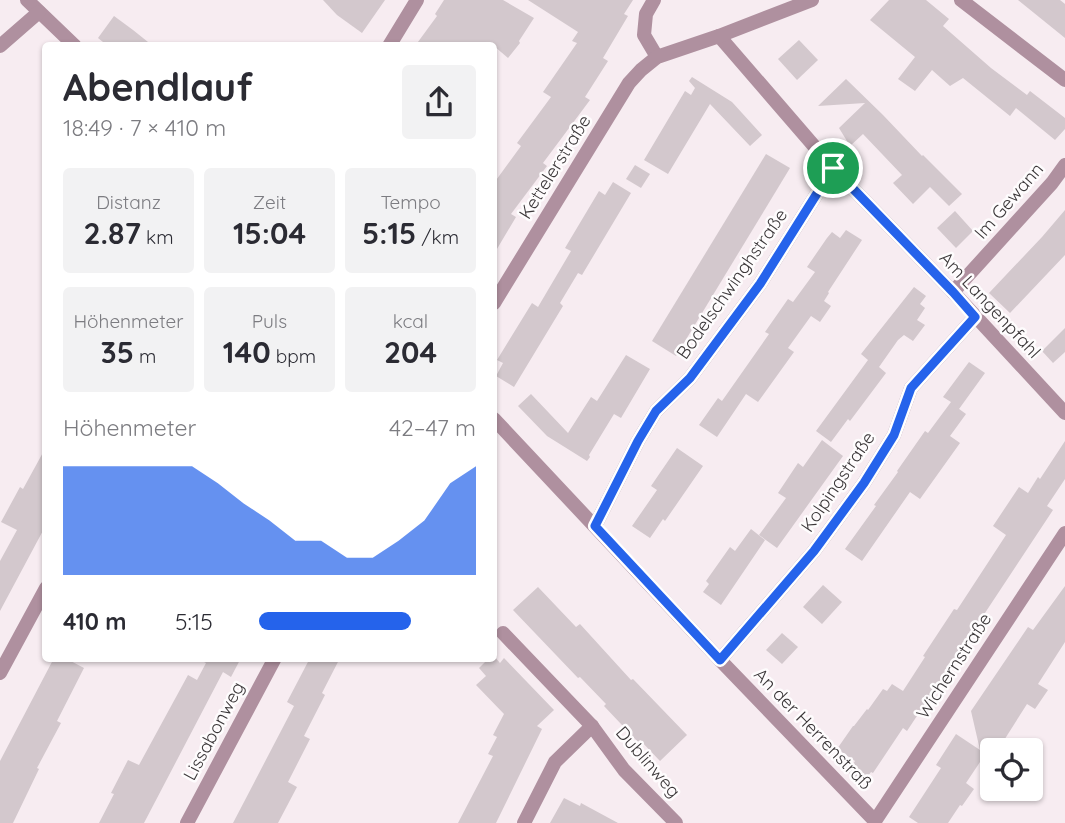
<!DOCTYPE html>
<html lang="de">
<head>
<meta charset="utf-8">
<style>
  :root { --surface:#fff; --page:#f2f2f3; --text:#2b2b33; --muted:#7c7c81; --accent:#2563eb }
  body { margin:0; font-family:Quicksand,sans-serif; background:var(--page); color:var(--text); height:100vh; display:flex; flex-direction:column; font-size:26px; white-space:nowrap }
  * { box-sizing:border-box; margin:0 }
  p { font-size:23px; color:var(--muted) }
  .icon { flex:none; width:38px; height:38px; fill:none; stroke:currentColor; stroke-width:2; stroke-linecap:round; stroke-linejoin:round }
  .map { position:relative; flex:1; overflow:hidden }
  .side { position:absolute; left:42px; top:42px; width:455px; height:620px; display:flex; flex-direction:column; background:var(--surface); border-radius:7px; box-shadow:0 2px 5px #0004 }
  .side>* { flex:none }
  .buttons { position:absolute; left:980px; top:738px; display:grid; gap:14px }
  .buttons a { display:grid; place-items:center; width:63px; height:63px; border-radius:7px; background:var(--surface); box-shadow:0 2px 5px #0004; font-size:35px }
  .pin { position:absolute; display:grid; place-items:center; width:60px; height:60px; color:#fff; margin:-30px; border:4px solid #fff; border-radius:50%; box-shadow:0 2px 7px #0007 }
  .round { display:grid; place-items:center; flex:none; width:74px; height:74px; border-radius:7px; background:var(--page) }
  .head { display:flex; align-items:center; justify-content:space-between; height:119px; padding:0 21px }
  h1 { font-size:38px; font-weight:700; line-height:52px }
  .figures { display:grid; grid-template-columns:repeat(3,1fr); gap:10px; height:119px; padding:7px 21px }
  .figures div { display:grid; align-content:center; border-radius:7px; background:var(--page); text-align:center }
  .figures b { font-size:30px; font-weight:700 }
  .figures small { font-size:19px; font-weight:400 }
  .figures p { font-size:19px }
  .chart { height:196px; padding:14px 21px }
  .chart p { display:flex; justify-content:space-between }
  .chart svg { width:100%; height:126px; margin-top:7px; fill:var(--accent); opacity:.7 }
  ul { padding:0 21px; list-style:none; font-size:23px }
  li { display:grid; grid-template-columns:112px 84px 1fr; align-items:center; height:52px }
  li i { height:18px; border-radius:9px; background:var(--accent) }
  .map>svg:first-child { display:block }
  .building { fill:#d3c8cd }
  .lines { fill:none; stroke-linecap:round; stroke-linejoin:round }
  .street { stroke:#af909f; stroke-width:14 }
  .route-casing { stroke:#fff; stroke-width:14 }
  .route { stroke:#2563eb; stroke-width:9 }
  .labels { text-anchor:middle; stroke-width:5; stroke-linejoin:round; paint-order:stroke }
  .street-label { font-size:18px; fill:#3b3739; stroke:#fefcfd }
</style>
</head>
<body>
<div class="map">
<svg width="1065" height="823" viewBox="0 0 1065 823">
  <rect width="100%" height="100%" fill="#f7ecf1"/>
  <!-- building -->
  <g class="building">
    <path d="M323 0H385L362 33 337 15Z"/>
    <path d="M444 0H503L534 18 519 41 520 43 508 58 494 46H415L437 16 435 14Z"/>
    <path d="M528 0H633L624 14 628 16 603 58 608 61 585 97 590 100 543 163 547 166 511 214 516 217 494 254V183L521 146 517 143 551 97 543 92 577 43 572 41 578 32Z"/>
    <path d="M889 0H926L949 19 943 26 991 68 1027 95 1030 91 1065 118V129L1055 140 1016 108 1010 116 963 78 950 86 932 70 915 91 898 79 915 57 870 20Z"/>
    <path d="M1018 0H1060L1065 4V38Z"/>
    <path d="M114 16 133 30 153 46H108L98 38Z"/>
    <path d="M799 40 818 60 797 80 778 59Z"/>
    <path d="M692 77 732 102 762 135 750 146 710 104 668 174 644 160 685 91 691 95 695 88 689 81Z"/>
    <path d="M846 79 883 115 922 156 923 155 962 194 949 206 930 187 913 204 893 183 902 175 863 134 850 146 839 128 865 103 818 106Z"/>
    <path d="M766 154 790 168 676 356 652 341Z"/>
    <path d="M635 165 650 174 641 188 626 179Z"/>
    <path d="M613 182 631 193 582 275 578 273 560 303 563 306 514 387 496 376 503 363 497 360 532 303 538 307 548 290 571 251 565 248 599 191 605 195Z"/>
    <path d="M1065 210V255L1010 313 989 293 1042 237Z"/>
    <path d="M955 211 973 231 956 248 937 228Z"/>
    <path d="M846 230 862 240 828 292 829 293 824 301 831 306 820 322 811 316 788 348 794 352 758 402 746 394 717 437 699 425 718 398 722 401 769 334 765 332 788 299 793 302 815 272 807 267 827 238 832 232 840 238Z"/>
    <path d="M914 287 926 296 920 304 925 308 917 320 925 325 913 341 904 335 898 340 879 367 886 373 850 421 848 419 831 442 816 431 868 360 861 354Z"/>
    <path d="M1065 328V352L1053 363 1042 351Z"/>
    <path d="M626 355 650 369 621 418 614 414 589 455 590 457 587 461 547 436 518 406 531 394 568 433 591 397 597 401Z"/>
    <path d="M969 362 985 373 959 409 955 406 966 414 950 436 960 443 920 499 910 492 862 561 845 549 876 506 874 505 898 472 897 471 925 431 928 433 951 402 943 397Z"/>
    <path d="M822 440 843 456 777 548 759 535 786 498 778 493 798 463 803 467Z"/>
    <path d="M1065 441V479L1047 506 1053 510 907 731 903 728 873 773 871 772 861 786 848 772 855 761 837 749 853 726H854L867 709 868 710 883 689 887 691 892 684 903 691 925 657 923 656 954 609 957 610 1006 535 993 526 1019 487 1028 493 1038 477 1040 479Z"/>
    <path d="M46 447V525L0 611V561L17 530 1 522 20 487 23 489Z"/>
    <path d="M677 448 703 466 665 521 663 519 650 538 632 526 657 490 651 486Z"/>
    <path d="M751 529 765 540 721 605 703 592 709 584 706 581 730 547 735 551Z"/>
    <path d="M823 585 842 602 822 624 803 607Z"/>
    <path d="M1065 586V642L1038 684 1048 690 1035 709 1027 704 1001 745 992 740V772L986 773 982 759 966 783 974 789 962 806 960 805 948 823H918L909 817 941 768 936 765 956 734 980 750 971 711 1028 627 1033 630Z"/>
    <path d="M538 587 576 627 580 624 631 680 633 679 687 735 660 761 640 740 638 742 604 706 606 704 580 677 578 678 513 610Z"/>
    <path d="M782 633 798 647 782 664 766 650Z"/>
    <path d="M494 656 500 663 504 658 554 710 537 726 542 729 496 823H458L493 756 488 754 497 737 493 735 504 714 476 685 486 676 479 668 489 658H494Z"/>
    <path d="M54 658H65L84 668 57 721 61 723 37 768 39 769 13 823H0V761Z"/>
    <path d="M196 658H241L231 677 223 672 144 823H99L114 794 111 793 128 760 139 765 188 675 197 680 206 663Z"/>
    <path d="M310 658H340L322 693 325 695 304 736 310 739 288 782 297 787 278 823H233L294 706 287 702Z"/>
    <path d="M564 798 580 806 581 803 618 823H550Z"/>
  </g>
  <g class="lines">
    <!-- street -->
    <g class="street">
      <path d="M27 0 75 46"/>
      <path d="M654 0 646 14 644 35 657 57"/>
      <path d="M961 0 1065 80"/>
      <path d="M719 36 833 168 953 292 1065 413"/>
      <path d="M0 46 39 12"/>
      <path d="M389 46 417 0"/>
      <path d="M953 292 1052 183 1065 165"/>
      <path d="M494 303 629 83 641 70 657 57 719 36 812 0"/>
      <path d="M494 419 720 660 875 821 1065 533"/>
      <path d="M595 526 638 441 656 411 690 378 760 284 833 168"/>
      <path d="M503 633 592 726 624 770 676 823"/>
      <path d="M720 660 814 551 864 483 894 435 911 388 975 317"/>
      <path d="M0 673 46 588"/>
      <path d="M187 823 275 658"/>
      <path d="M524 823 555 762 592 726"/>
    </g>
  </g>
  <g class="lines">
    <!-- route casing -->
    <g class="route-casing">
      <path id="route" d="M833 168 953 292 975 317 911 388 894 435 864 483 814 551 720 660 595 526 638 441 656 411 690 378 760 284Z"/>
    </g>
    <!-- route -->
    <use href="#route" class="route"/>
  </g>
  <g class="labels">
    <!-- street labels -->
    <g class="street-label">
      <text transform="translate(555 167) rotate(-58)" y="6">Kettelerstraße</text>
      <text transform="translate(1009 201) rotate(-49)" y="6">Im Gewann</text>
      <text transform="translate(732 284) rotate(-55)" y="6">Bodelschwinghstraße</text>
      <text transform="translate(990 305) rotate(47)" y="6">Am Langenpfahl</text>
      <text transform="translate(838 482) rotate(-56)" y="6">Kolpingstraße</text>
      <text transform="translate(954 666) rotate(-57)" y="6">Wichernstraße</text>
      <text transform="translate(813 729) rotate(46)" y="6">An der Herrenstraß</text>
      <text transform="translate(214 731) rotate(-62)" y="6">Lissabonweg</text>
      <text transform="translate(648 762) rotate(49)" y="6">Dublinweg</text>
    </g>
  </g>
</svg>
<div class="buttons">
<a><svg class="icon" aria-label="locate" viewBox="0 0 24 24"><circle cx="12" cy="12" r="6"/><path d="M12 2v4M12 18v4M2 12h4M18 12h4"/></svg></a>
</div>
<div class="pin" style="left:833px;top:168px;background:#1e9e55"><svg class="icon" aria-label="arrive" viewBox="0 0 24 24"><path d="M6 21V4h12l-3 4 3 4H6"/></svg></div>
<section class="side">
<div class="head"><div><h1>Abendlauf</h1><p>18:49 · 7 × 410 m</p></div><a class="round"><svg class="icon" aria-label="share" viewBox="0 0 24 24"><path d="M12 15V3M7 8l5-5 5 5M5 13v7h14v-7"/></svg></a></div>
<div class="figures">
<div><p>Distanz</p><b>2.87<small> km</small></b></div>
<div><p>Zeit</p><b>15:04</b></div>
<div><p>Tempo</p><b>5:15<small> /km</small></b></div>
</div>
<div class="figures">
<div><p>Höhenmeter</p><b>35<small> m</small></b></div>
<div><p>Puls</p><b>140<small> bpm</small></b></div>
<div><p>kcal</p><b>204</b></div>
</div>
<div class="chart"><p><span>Höhenmeter</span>42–47 m</p>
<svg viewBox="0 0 160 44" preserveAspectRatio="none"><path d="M0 44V6L10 6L20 6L30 6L40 6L50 6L60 12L70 19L80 25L90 32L100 32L110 38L120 38L130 32L140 25L150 12L160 6V44z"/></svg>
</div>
<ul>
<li><b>410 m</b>5:15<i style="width:70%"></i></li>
</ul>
</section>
</div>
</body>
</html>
